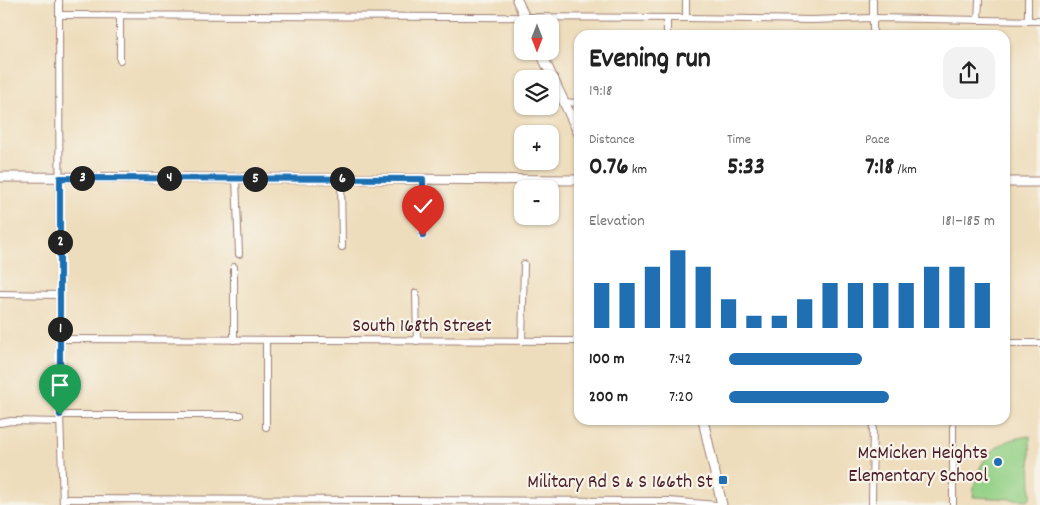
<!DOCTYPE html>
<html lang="en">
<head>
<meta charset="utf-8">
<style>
  :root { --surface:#fff; --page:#f2f2f2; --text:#222; --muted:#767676; --accent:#1f6fb2 }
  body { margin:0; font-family:Dekko,sans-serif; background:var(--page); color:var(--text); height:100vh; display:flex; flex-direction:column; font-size:19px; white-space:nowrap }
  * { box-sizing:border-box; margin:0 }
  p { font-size:16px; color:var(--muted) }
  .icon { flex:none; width:28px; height:28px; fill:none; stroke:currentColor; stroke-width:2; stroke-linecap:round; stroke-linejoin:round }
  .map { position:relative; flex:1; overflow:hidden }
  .sheet { position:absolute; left:574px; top:30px; width:436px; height:395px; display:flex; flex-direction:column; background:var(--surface); border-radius:15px; box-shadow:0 1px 4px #0004 }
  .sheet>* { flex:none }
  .needle { width:32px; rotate:180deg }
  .controls { position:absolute; left:514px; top:15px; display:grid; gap:10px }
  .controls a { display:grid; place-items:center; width:45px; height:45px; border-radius:10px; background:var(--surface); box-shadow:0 1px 4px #0004; font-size:25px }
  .pin { position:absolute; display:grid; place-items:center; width:42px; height:42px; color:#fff; margin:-51px -21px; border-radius:50% 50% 50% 0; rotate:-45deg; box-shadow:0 0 5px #0007 }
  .pin .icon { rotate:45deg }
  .km { position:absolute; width:25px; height:25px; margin:-12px; border-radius:50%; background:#222; color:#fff; font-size:14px; line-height:25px; text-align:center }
  .round { display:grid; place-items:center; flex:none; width:52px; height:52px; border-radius:15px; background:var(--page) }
  .headline { display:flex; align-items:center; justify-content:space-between; height:85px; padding:0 15px }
  h1 { font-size:28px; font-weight:800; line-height:38px }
  .stats { display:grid; grid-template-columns:repeat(3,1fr); gap:8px; height:85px; padding:5px 15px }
  .stats div { display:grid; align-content:center }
  .stats b { font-size:25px; font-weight:800 }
  .stats small { font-size:14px; font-weight:400 }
  .stats p { font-size:14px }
  .chart { height:140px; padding:10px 15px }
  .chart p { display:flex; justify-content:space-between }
  .chart svg { width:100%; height:90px; margin-top:5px; stroke:var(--accent); stroke-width:6 }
  ul { padding:0 15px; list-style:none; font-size:16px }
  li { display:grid; grid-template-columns:80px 60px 1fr; align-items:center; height:38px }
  li i { height:12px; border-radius:6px; background:var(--accent) }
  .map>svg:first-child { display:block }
  .green { fill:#93d085; stroke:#6e7858 }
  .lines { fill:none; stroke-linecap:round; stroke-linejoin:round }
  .street-casing { stroke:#9c7e74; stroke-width:8 }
  .secondary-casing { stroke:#9c7e74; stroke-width:11 }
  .street { stroke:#fff; stroke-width:6 }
  .secondary { stroke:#fff; stroke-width:9 }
  .route-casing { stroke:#fff; stroke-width:10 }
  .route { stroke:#1f6fb2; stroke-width:6 }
  .poi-dot { fill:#1f6fb2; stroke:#f7f3e8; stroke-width:2 }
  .labels { text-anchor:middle; stroke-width:4.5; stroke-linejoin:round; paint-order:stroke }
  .street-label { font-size:20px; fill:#4a1f2b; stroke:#f7f3e8 }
  .poi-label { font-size:20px; fill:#4a1f2b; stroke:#f7f3e8; text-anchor:end }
</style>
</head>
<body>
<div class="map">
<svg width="1040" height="505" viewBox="0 0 1040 505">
  <rect width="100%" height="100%" fill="#f7f3e8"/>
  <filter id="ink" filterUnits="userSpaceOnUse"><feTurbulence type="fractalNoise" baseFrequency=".02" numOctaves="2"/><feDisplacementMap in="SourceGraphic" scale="10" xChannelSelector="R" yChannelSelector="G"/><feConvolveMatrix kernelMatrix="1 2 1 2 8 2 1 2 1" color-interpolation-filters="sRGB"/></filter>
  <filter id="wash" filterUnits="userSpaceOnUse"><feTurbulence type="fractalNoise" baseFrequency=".0096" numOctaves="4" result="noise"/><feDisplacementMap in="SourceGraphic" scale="20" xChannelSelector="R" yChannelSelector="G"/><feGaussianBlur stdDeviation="1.12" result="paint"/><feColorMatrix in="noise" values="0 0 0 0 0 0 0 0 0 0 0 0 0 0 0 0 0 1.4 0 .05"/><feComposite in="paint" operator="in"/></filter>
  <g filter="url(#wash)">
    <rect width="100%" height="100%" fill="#eeddbc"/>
    <!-- green -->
    <path class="green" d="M1030 436 1031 496 1028 500 973 497C975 462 994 439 1030 436Z"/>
  </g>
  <g filter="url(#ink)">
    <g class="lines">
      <!-- street casing -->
      <g class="street-casing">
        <g id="street">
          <path d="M59 0 60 415 63 505"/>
          <path d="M686 0V18"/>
          <path d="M60 15 686 18 811 20 873 18 1040 21"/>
          <path d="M120 16V60"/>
          <path d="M667 18V35"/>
          <path d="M978 20 979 0"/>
          <path d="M1028 21V0"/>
          <path d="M873 35V0"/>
          <path d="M563 102 579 103"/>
          <path d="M236 179 239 254"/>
          <path d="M341 179 342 247"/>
          <path d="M423 179V236"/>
          <path d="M416 293 417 341"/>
          <path d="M0 294 60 295"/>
          <path d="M60 339 579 341"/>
          <path d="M234 340V267"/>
          <path d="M522 341 524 264"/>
          <path d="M1005 343H1040"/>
          <path d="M60 415H240"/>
          <path d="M0 423 11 421 60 422"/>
          <path d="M266 427V340"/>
          <path d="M953 427V505"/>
          <path d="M63 499 669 501 717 505"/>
          <path d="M872 505 873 420"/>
        </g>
      </g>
      <!-- secondary casing -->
      <g class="secondary-casing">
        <g id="secondary">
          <path d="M517 0 528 24"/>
          <path d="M540 51 579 134"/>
          <path d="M0 177 579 180"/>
          <path d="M1005 182H1040"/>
          <path d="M703 420 722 505"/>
        </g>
      </g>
      <!-- street -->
      <use href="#street" class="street"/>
      <!-- secondary -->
      <use href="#secondary" class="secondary"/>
    </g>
  </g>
  <g class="lines" filter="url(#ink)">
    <!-- route casing -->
    <g class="route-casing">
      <path id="route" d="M60 415V178L423 179V236"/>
    </g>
    <!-- route -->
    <use href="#route" class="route"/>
  </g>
  <!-- markers -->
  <g class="poi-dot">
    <circle cx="998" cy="462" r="5"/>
    <rect x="718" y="475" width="10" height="10" rx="2.5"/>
  </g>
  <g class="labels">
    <!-- street labels -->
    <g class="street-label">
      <text x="422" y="331">South 168th Street</text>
    </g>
    <!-- poi labels -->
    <g class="poi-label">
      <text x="988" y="458">McMicken Heights<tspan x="988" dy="23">Elementary School</tspan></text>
      <text x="713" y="487">Military Rd S &amp; S 166th St</text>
    </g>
  </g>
</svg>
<div class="controls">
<a><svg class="needle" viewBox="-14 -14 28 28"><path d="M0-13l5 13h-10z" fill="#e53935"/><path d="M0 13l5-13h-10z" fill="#767676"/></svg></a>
<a><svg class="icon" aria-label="layers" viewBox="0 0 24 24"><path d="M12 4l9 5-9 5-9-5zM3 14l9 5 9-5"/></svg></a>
<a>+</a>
<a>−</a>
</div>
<div class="pin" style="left:60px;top:415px;background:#1e9e55"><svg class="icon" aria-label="arrive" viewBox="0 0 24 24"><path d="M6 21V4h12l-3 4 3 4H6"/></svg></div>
<div class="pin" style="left:423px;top:236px;background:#d93025"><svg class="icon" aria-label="check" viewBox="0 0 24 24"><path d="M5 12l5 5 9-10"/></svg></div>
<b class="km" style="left:60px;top:329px">1</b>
<b class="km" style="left:60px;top:242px">2</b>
<b class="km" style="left:82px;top:178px">3</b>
<b class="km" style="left:169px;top:178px">4</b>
<b class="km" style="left:255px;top:179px">5</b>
<b class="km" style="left:342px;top:179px">6</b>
<section class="sheet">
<div class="headline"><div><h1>Evening run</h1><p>19:18</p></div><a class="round"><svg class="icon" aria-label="share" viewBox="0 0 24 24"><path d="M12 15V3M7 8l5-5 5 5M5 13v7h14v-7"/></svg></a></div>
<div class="stats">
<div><p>Distance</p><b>0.76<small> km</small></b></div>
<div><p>Time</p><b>5:33</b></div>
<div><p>Pace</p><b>7:18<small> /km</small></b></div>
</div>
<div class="chart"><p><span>Elevation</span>181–185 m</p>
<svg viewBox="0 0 160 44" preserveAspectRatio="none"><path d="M5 44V22M15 44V22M25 44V14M35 44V6M45 44V14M55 44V30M65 44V38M75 44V38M85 44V30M95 44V22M105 44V22M115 44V22M125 44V22M135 44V14M145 44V14M155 44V22"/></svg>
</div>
<ul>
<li><b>100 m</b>7:42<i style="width:50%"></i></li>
<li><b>200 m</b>7:20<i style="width:60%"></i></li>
</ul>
</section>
</div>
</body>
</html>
